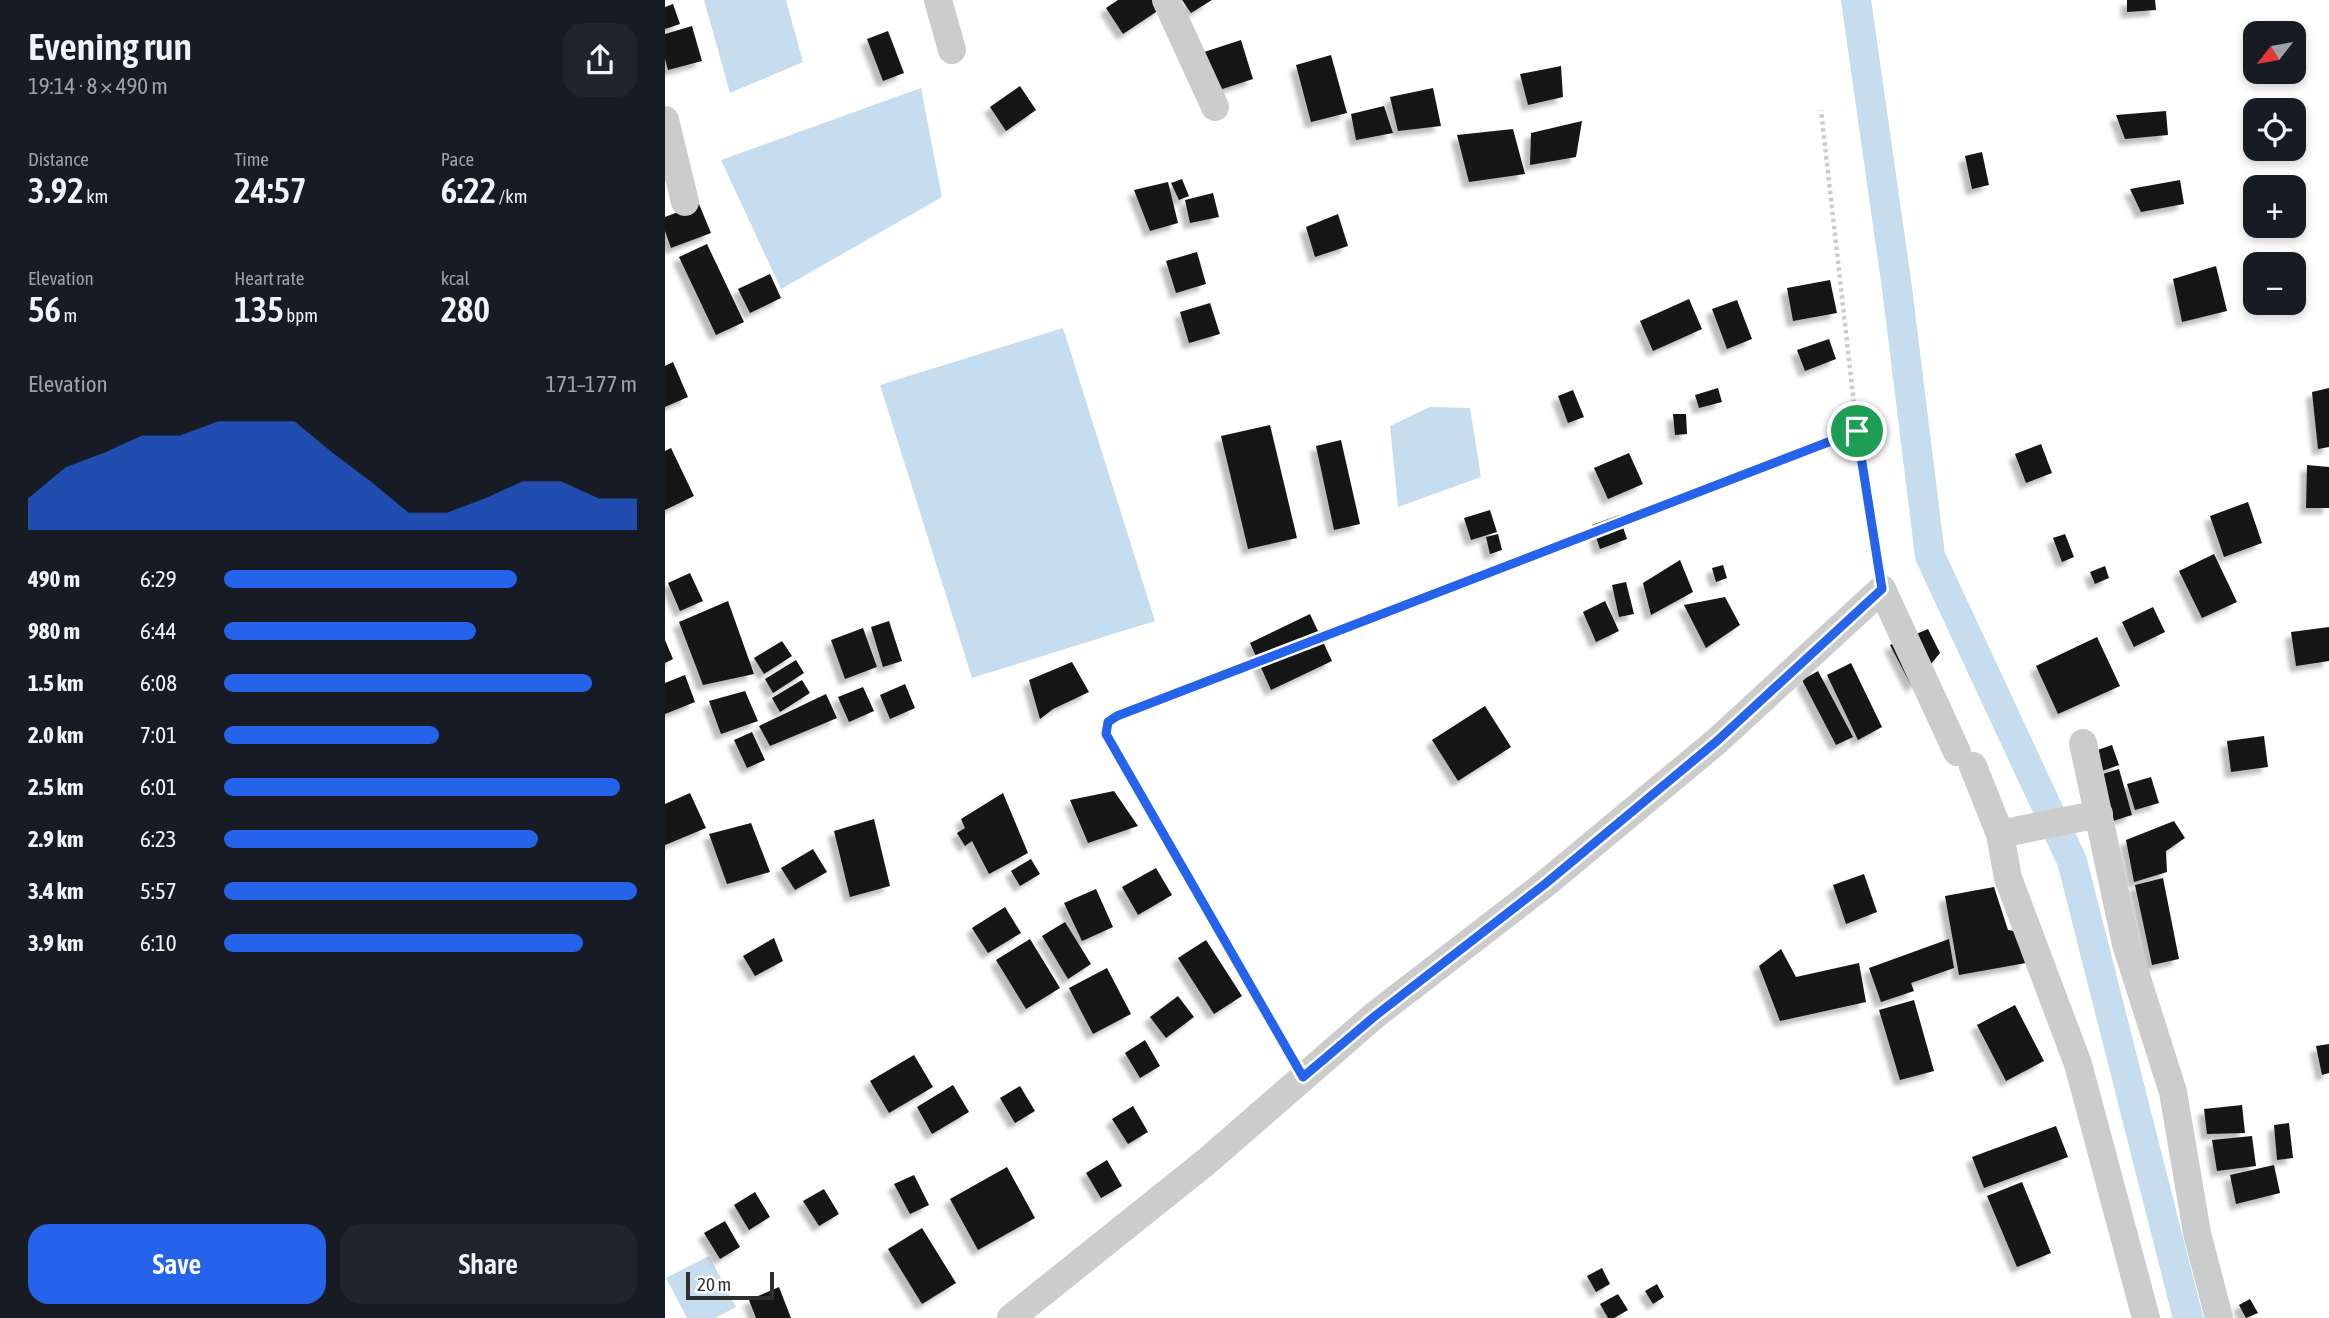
<!DOCTYPE html>
<html lang="en">
<head>
<meta charset="utf-8">
<style>
  :root { --surface:#171b24; --page:#20242c; --text:#f1f3f6; --muted:#9ea1a6; --accent:#2563eb }
  body { margin:0; font-family:"Asap Condensed",sans-serif; background:var(--page); color:var(--text); height:100vh; display:flex; flex-direction:column; font-size:26px; white-space:nowrap }
  * { box-sizing:border-box; margin:0 }
  p { font-size:23px; color:var(--muted) }
  .icon { flex:none; width:38px; height:38px; fill:none; stroke:currentColor; stroke-width:2; stroke-linecap:round; stroke-linejoin:round }
  .map { position:relative; flex:1; overflow:hidden }
  .panel { display:flex; flex-direction:column; background:var(--surface); width:665px }
  .panel>* { flex:none }
  .needle { width:46px; rotate:239deg }
  .fabs { position:absolute; left:1578px; top:21px; display:grid; gap:14px }
  .fabs a { display:grid; place-items:center; width:63px; height:63px; border-radius:14px; background:var(--surface); box-shadow:0 4px 10px #0003; font-size:35px }
  .scale { position:absolute; left:21px; bottom:18px; width:88px; box-sizing:border-box; padding-left:7px; border:4px solid #2f2f2f; border-top:0; font-size:19px; line-height:24px; white-space:nowrap; color:#2f2f2f; -webkit-text-stroke:5px #fff; paint-order:stroke }
  .pin { position:absolute; display:grid; place-items:center; width:60px; height:60px; color:#fff; margin:-30px; border:4px solid #fff; border-radius:50%; box-shadow:0 2px 7px #0007 }
  .round { display:grid; place-items:center; flex:none; width:74px; height:74px; border-radius:21px; background:var(--page) }
  .summary { display:flex; align-items:center; justify-content:space-between; height:119px; padding:0 28px }
  h1 { font-size:38px; font-weight:600; line-height:52px }
  .stats { display:grid; grid-template-columns:repeat(3,1fr); gap:10px; height:119px; padding:7px 28px }
  .stats div { display:grid; align-content:center }
  .stats b { font-size:35px; font-weight:600 }
  .stats small { font-size:19px; font-weight:400 }
  .stats p { font-size:19px }
  .chart { height:196px; padding:14px 28px }
  .chart p { display:flex; justify-content:space-between }
  .chart svg { width:100%; height:126px; margin-top:7px; fill:var(--accent); opacity:.7 }
  .primary-button { display:flex; gap:14px; margin-top:auto; padding:14px 28px }
  .primary-button a { flex:1; height:80px; border-radius:21px; background:var(--accent); color:#fff; font-size:28px; font-weight:600; line-height:80px; text-align:center }
  .primary-button a+a { background:var(--page); color:var(--text) }
  ul { padding:0 28px; list-style:none; font-size:23px }
  li { display:grid; grid-template-columns:112px 84px 1fr; align-items:center; height:52px }
  li i { height:18px; border-radius:9px; background:var(--accent) }
  main { display:flex; flex:1; min-height:0 }
  .map>svg:first-child { display:block }
  .water { fill:#c6ddef }
  .lines { fill:none; stroke-linecap:round; stroke-linejoin:round }
  .canal { stroke:#c6ddef; stroke-width:30 }
  .building { fill:#161616; filter:url(#shadow) }
  .path { stroke:#ccc; stroke-width:4.5; stroke-dasharray:3.5 3.5; stroke-linecap:butt }
  .street { stroke:#ccc; stroke-width:28 }
  .route-casing { stroke:#fff; stroke-width:14 }
  .route { stroke:#2563eb; stroke-width:9 }
</style>
</head>
<body>
<main>
<section class="panel">
<div class="summary"><div><h1>Evening run</h1><p>19:14 · 8 × 490 m</p></div><a class="round"><svg class="icon" aria-label="share" viewBox="0 0 24 24"><path d="M12 15V3M7 8l5-5 5 5M5 13v7h14v-7"/></svg></a></div>
<div class="stats">
<div><p>Distance</p><b>3.92<small> km</small></b></div>
<div><p>Time</p><b>24:57</b></div>
<div><p>Pace</p><b>6:22<small> /km</small></b></div>
</div>
<div class="stats">
<div><p>Elevation</p><b>56<small> m</small></b></div>
<div><p>Heart rate</p><b>135<small> bpm</small></b></div>
<div><p>kcal</p><b>280</b></div>
</div>
<div class="chart"><p><span>Elevation</span>171–177 m</p>
<svg viewBox="0 0 160 44" preserveAspectRatio="none"><path d="M0 44V33L10 22L20 17L30 11L40 11L50 6L60 6L70 6L80 17L90 27L100 38L110 38L120 33L130 27L140 27L150 33L160 33V44z"/></svg>
</div>
<ul>
<li><b>490 m</b>6:29<i style="width:71%"></i></li>
<li><b>980 m</b>6:44<i style="width:61%"></i></li>
<li><b>1.5 km</b>6:08<i style="width:89%"></i></li>
<li><b>2.0 km</b>7:01<i style="width:52%"></i></li>
<li><b>2.5 km</b>6:01<i style="width:96%"></i></li>
<li><b>2.9 km</b>6:23<i style="width:76%"></i></li>
<li><b>3.4 km</b>5:57<i style="width:100%"></i></li>
<li><b>3.9 km</b>6:10<i style="width:87%"></i></li>
</ul>
<div class="primary-button"><a>Save</a><a>Share</a></div>
</section>
<div class="map">
<svg width="1664" height="1318" viewBox="0 0 1664 1318">
  <defs>
    <filter id="shadow"><feDropShadow dx="-6" dy="6" stdDeviation="2" flood-color="#0004"/></filter>
  </defs>
  <rect width="100%" height="100%" fill="#fff"/>
  <!-- water -->
  <g class="water">
    <path d="M39 0H121L138 62 65 93Z"/>
    <path d="M256 88 277 197 116 289 56 160Z"/>
    <path d="M398 328 490 621 307 678 215 385Z"/>
    <path d="M765 407 805 408 816 477 733 507 725 426Z"/>
    <path d="M44 1256 71 1307 50 1318H22L1 1278Z"/>
  </g>
  <g class="lines">
    <!-- canal -->
    <path class="canal" d="M1191 0 1232 288 1265 556 1407 861 1523 1318"/>
  </g>
  <!-- building -->
  <g class="building">
    <path d="M453 0H492L497 8 458 34 441 8Z"/>
    <path d="M517 0H547L526 13Z"/>
    <path d="M1462 0H1490L1491 10 1462 12Z"/>
    <path d="M8 4 15 24 0 29V7Z"/>
    <path d="M27 26 37 61 3 70 0 59V34Z"/>
    <path d="M223 31 239 73 218 81 202 39Z"/>
    <path d="M576 40 588 79 545 93 533 54Z"/>
    <path d="M666 55 682 113 646 122 631 65Z"/>
    <path d="M896 66 898 97 863 105 855 74Z"/>
    <path d="M355 86 371 110 341 131 325 107Z"/>
    <path d="M768 88 776 126 733 131 725 97Z"/>
    <path d="M719 106 728 133 691 140 686 114Z"/>
    <path d="M1501 111 1503 135 1460 139 1451 115Z"/>
    <path d="M917 121 911 157 865 165 866 133Z"/>
    <path d="M848 129 860 174 804 182 792 135Z"/>
    <path d="M1317 152 1324 185 1307 189 1300 156Z"/>
    <path d="M517 179 524 196 514 200 506 183Z"/>
    <path d="M1515 180 1519 204 1476 212 1465 189Z"/>
    <path d="M503 182 513 223 485 231 469 190Z"/>
    <path d="M548 193 554 217 525 223 520 200Z"/>
    <path d="M34 204 46 233 6 248 0 231V217Z"/>
    <path d="M673 214 683 246 650 257 641 227Z"/>
    <path d="M42 244 79 322 51 335 14 257Z"/>
    <path d="M532 252 541 284 511 293 501 261Z"/>
    <path d="M1551 266 1562 311 1517 322 1508 279Z"/>
    <path d="M105 274 116 298 85 313 73 289Z"/>
    <path d="M1165 280 1172 313 1128 321 1122 288Z"/>
    <path d="M1024 299 1037 329 988 351 975 321Z"/>
    <path d="M1072 300 1087 339 1062 349 1047 309Z"/>
    <path d="M545 303 555 334 524 343 515 312Z"/>
    <path d="M1164 339 1171 359 1140 371 1132 350Z"/>
    <path d="M8 362 23 397 0 407V366Z"/>
    <path d="M1053 388 1057 402 1034 408 1030 395Z"/>
    <path d="M1664 388V447L1653 449 1647 392Z"/>
    <path d="M908 390 919 417 903 423 893 396Z"/>
    <path d="M1008 414H1021L1022 434 1010 435Z"/>
    <path d="M605 425 632 538 583 549 556 436Z"/>
    <path d="M676 440 695 524 669 530 651 446Z"/>
    <path d="M1376 444 1387 473 1361 483 1350 454Z"/>
    <path d="M6 448 29 496 0 510V451Z"/>
    <path d="M964 453 978 484 943 499 929 468Z"/>
    <path d="M1642 465 1664 467V508H1641Z"/>
    <path d="M1583 502 1597 543 1559 557 1545 516Z"/>
    <path d="M825 510 832 532 806 540 799 518Z"/>
    <path d="M954 515 962 539 935 549 927 525Z"/>
    <path d="M833 534 837 550 825 554 821 537Z"/>
    <path d="M1400 534 1409 557 1397 562 1388 538Z"/>
    <path d="M1549 554 1572 602 1537 618 1514 571Z"/>
    <path d="M1015 560 1028 592 986 615 978 583Z"/>
    <path d="M1058 565 1062 578 1051 582 1047 568Z"/>
    <path d="M1440 566 1444 578 1430 584 1425 572Z"/>
    <path d="M25 573 38 601 15 611 3 583Z"/>
    <path d="M961 582 969 614 954 617 947 585Z"/>
    <path d="M1060 597 1075 625 1041 648 1019 605Z"/>
    <path d="M63 601 89 674 38 685 14 622Z"/>
    <path d="M940 601 954 631 931 642 918 612Z"/>
    <path d="M1488 607 1500 632 1469 647 1457 622Z"/>
    <path d="M645 614 667 661 606 690 585 643Z"/>
    <path d="M224 621 237 661 218 667 206 627Z"/>
    <path d="M1664 627V661L1631 666 1626 632Z"/>
    <path d="M198 628 212 667 180 679 166 640Z"/>
    <path d="M1263 629 1275 653 1247 687 1225 645Z"/>
    <path d="M1432 637 1455 686 1393 714 1371 666Z"/>
    <path d="M0 640 8 659 0 663Z"/>
    <path d="M117 641 127 656 99 674 89 658Z"/>
    <path d="M131 660 139 673 108 693 100 679Z"/>
    <path d="M407 662 424 692 388 709 375 719 364 680Z"/>
    <path d="M1186 663 1217 727 1193 740 1162 675Z"/>
    <path d="M1153 671 1188 737 1171 745 1137 680Z"/>
    <path d="M20 675 30 702 0 714V683Z"/>
    <path d="M137 680 145 693 115 712 107 698Z"/>
    <path d="M240 684 250 708 225 719 215 695Z"/>
    <path d="M198 687 209 711 184 722 173 697Z"/>
    <path d="M80 691 93 721 56 734 44 701Z"/>
    <path d="M161 694 172 718 105 746 94 726Z"/>
    <path d="M820 706 846 747 793 781 767 740Z"/>
    <path d="M87 732 100 760 82 768 69 740Z"/>
    <path d="M1599 736 1603 767 1566 772 1562 741Z"/>
    <path d="M1447 745 1454 765 1431 773 1424 753Z"/>
    <path d="M1454 769 1467 815 1445 822 1431 776Z"/>
    <path d="M1486 777 1494 803 1470 810 1462 784Z"/>
    <path d="M449 791 473 826 423 843 405 800Z"/>
    <path d="M25 793 41 828 0 845V804Z"/>
    <path d="M338 793 363 853 324 874 307 841 300 846 292 833 300 828 296 819Z"/>
    <path d="M209 819 225 886 185 897 169 831Z"/>
    <path d="M1509 821 1520 838 1501 851 1502 872 1469 882 1461 840Z"/>
    <path d="M86 823 105 872 62 884 44 834Z"/>
    <path d="M148 849 162 872 130 890 116 868Z"/>
    <path d="M366 859 375 874 355 886 346 871Z"/>
    <path d="M491 868 507 895 473 915 457 887Z"/>
    <path d="M1199 874 1212 912 1181 924 1168 885Z"/>
    <path d="M1498 878 1514 959 1487 965 1470 885Z"/>
    <path d="M1329 887 1343 930 1356 932 1361 963 1294 975 1280 896Z"/>
    <path d="M431 889 448 927 417 941 399 903Z"/>
    <path d="M340 907 356 933 323 953 307 928Z"/>
    <path d="M400 922 426 964 403 979 377 936Z"/>
    <path d="M109 938 118 961 90 976 78 956Z"/>
    <path d="M365 939 395 988 361 1009 331 960Z"/>
    <path d="M1284 939 1289 968 1246 983 1249 991 1216 1002 1204 968Z"/>
    <path d="M541 940 577 996 549 1014 513 958Z"/>
    <path d="M1116 949 1131 977 1194 963 1201 1002 1115 1021 1094 966Z"/>
    <path d="M442 968 466 1014 428 1034 404 988Z"/>
    <path d="M513 996 529 1017 501 1038 485 1017Z"/>
    <path d="M1249 1000 1269 1071 1235 1080 1214 1010Z"/>
    <path d="M1350 1005 1379 1061 1341 1081 1312 1025Z"/>
    <path d="M480 1040 495 1066 475 1078 460 1053Z"/>
    <path d="M1664 1044V1073L1657 1075 1651 1046Z"/>
    <path d="M249 1055 268 1087 224 1113 205 1081Z"/>
    <path d="M288 1085 304 1112 267 1134 252 1107Z"/>
    <path d="M355 1086 370 1111 350 1123 335 1098Z"/>
    <path d="M1577 1105 1580 1133 1542 1134 1539 1109Z"/>
    <path d="M468 1106 483 1132 463 1144 447 1119Z"/>
    <path d="M1624 1123 1628 1158 1612 1160 1609 1125Z"/>
    <path d="M1391 1126 1403 1157 1319 1188 1307 1157Z"/>
    <path d="M1587 1136 1591 1166 1552 1171 1547 1140Z"/>
    <path d="M442 1160 457 1186 436 1198 421 1173Z"/>
    <path d="M1609 1165 1615 1193 1571 1204 1565 1175Z"/>
    <path d="M342 1167 370 1218 313 1250 285 1199Z"/>
    <path d="M249 1175 264 1205 245 1214 229 1184Z"/>
    <path d="M1357 1182 1386 1253 1352 1267 1322 1196Z"/>
    <path d="M159 1189 174 1214 154 1226 138 1201Z"/>
    <path d="M90 1192 105 1217 84 1230 69 1205Z"/>
    <path d="M60 1221 75 1247 55 1259 39 1233Z"/>
    <path d="M257 1228 291 1283 257 1304 223 1249Z"/>
    <path d="M937 1268 945 1284 931 1292 922 1276Z"/>
    <path d="M992 1284 999 1297 988 1304 980 1291Z"/>
    <path d="M114 1287 126 1318H91L84 1300Z"/>
    <path d="M953 1294 963 1310 949 1318H943L935 1304Z"/>
    <path d="M1585 1299 1593 1313 1581 1318 1574 1305Z"/>
  </g>
  <g class="lines">
    <!-- path -->
    <g class="path">
      <path d="M1192 431 1213 561"/>
      <path d="M624 1052 441 734 443 722 452 716 1192 431 1156 110"/>
    </g>
    <!-- street -->
    <g class="street">
      <path d="M273 0 287 50"/>
      <path d="M501 0 550 107"/>
      <path d="M0 120 20 202"/>
      <path d="M1418 743 1461 944 1508 1092 1532 1233 1554 1318"/>
      <path d="M1308 766 1335 834 1343 878 1413 1064 1481 1318"/>
      <path d="M1335 834 1434 814"/>
      <path d="M346 1318 541 1162 710 1015 880 884 1052 741 1217 589 1292 752"/>
    </g>
  </g>
  <g class="lines">
    <!-- route casing -->
    <g class="route-casing">
      <path id="route" d="M1192 431 1217 589 1052 741 880 884 710 1016 638 1077 441 734 443 722 452 716Z"/>
    </g>
    <!-- route -->
    <use href="#route" class="route"/>
  </g>
</svg>
<div class="fabs">
<a><svg class="needle" viewBox="-14 -14 28 28"><path d="M0-13l5 13h-10z" fill="#e53935"/><path d="M0 13l5-13h-10z" fill="#9ea1a6"/></svg></a>
<a><svg class="icon" aria-label="locate" viewBox="0 0 24 24"><circle cx="12" cy="12" r="6"/><path d="M12 2v4M12 18v4M2 12h4M18 12h4"/></svg></a>
<a>+</a>
<a>−</a>
</div>
<div class="scale">20 m</div>
<div class="pin" style="left:1192px;top:431px;background:#1e9e55"><svg class="icon" aria-label="arrive" viewBox="0 0 24 24"><path d="M6 21V4h12l-3 4 3 4H6"/></svg></div>
</div>
</main>
</body>
</html>
